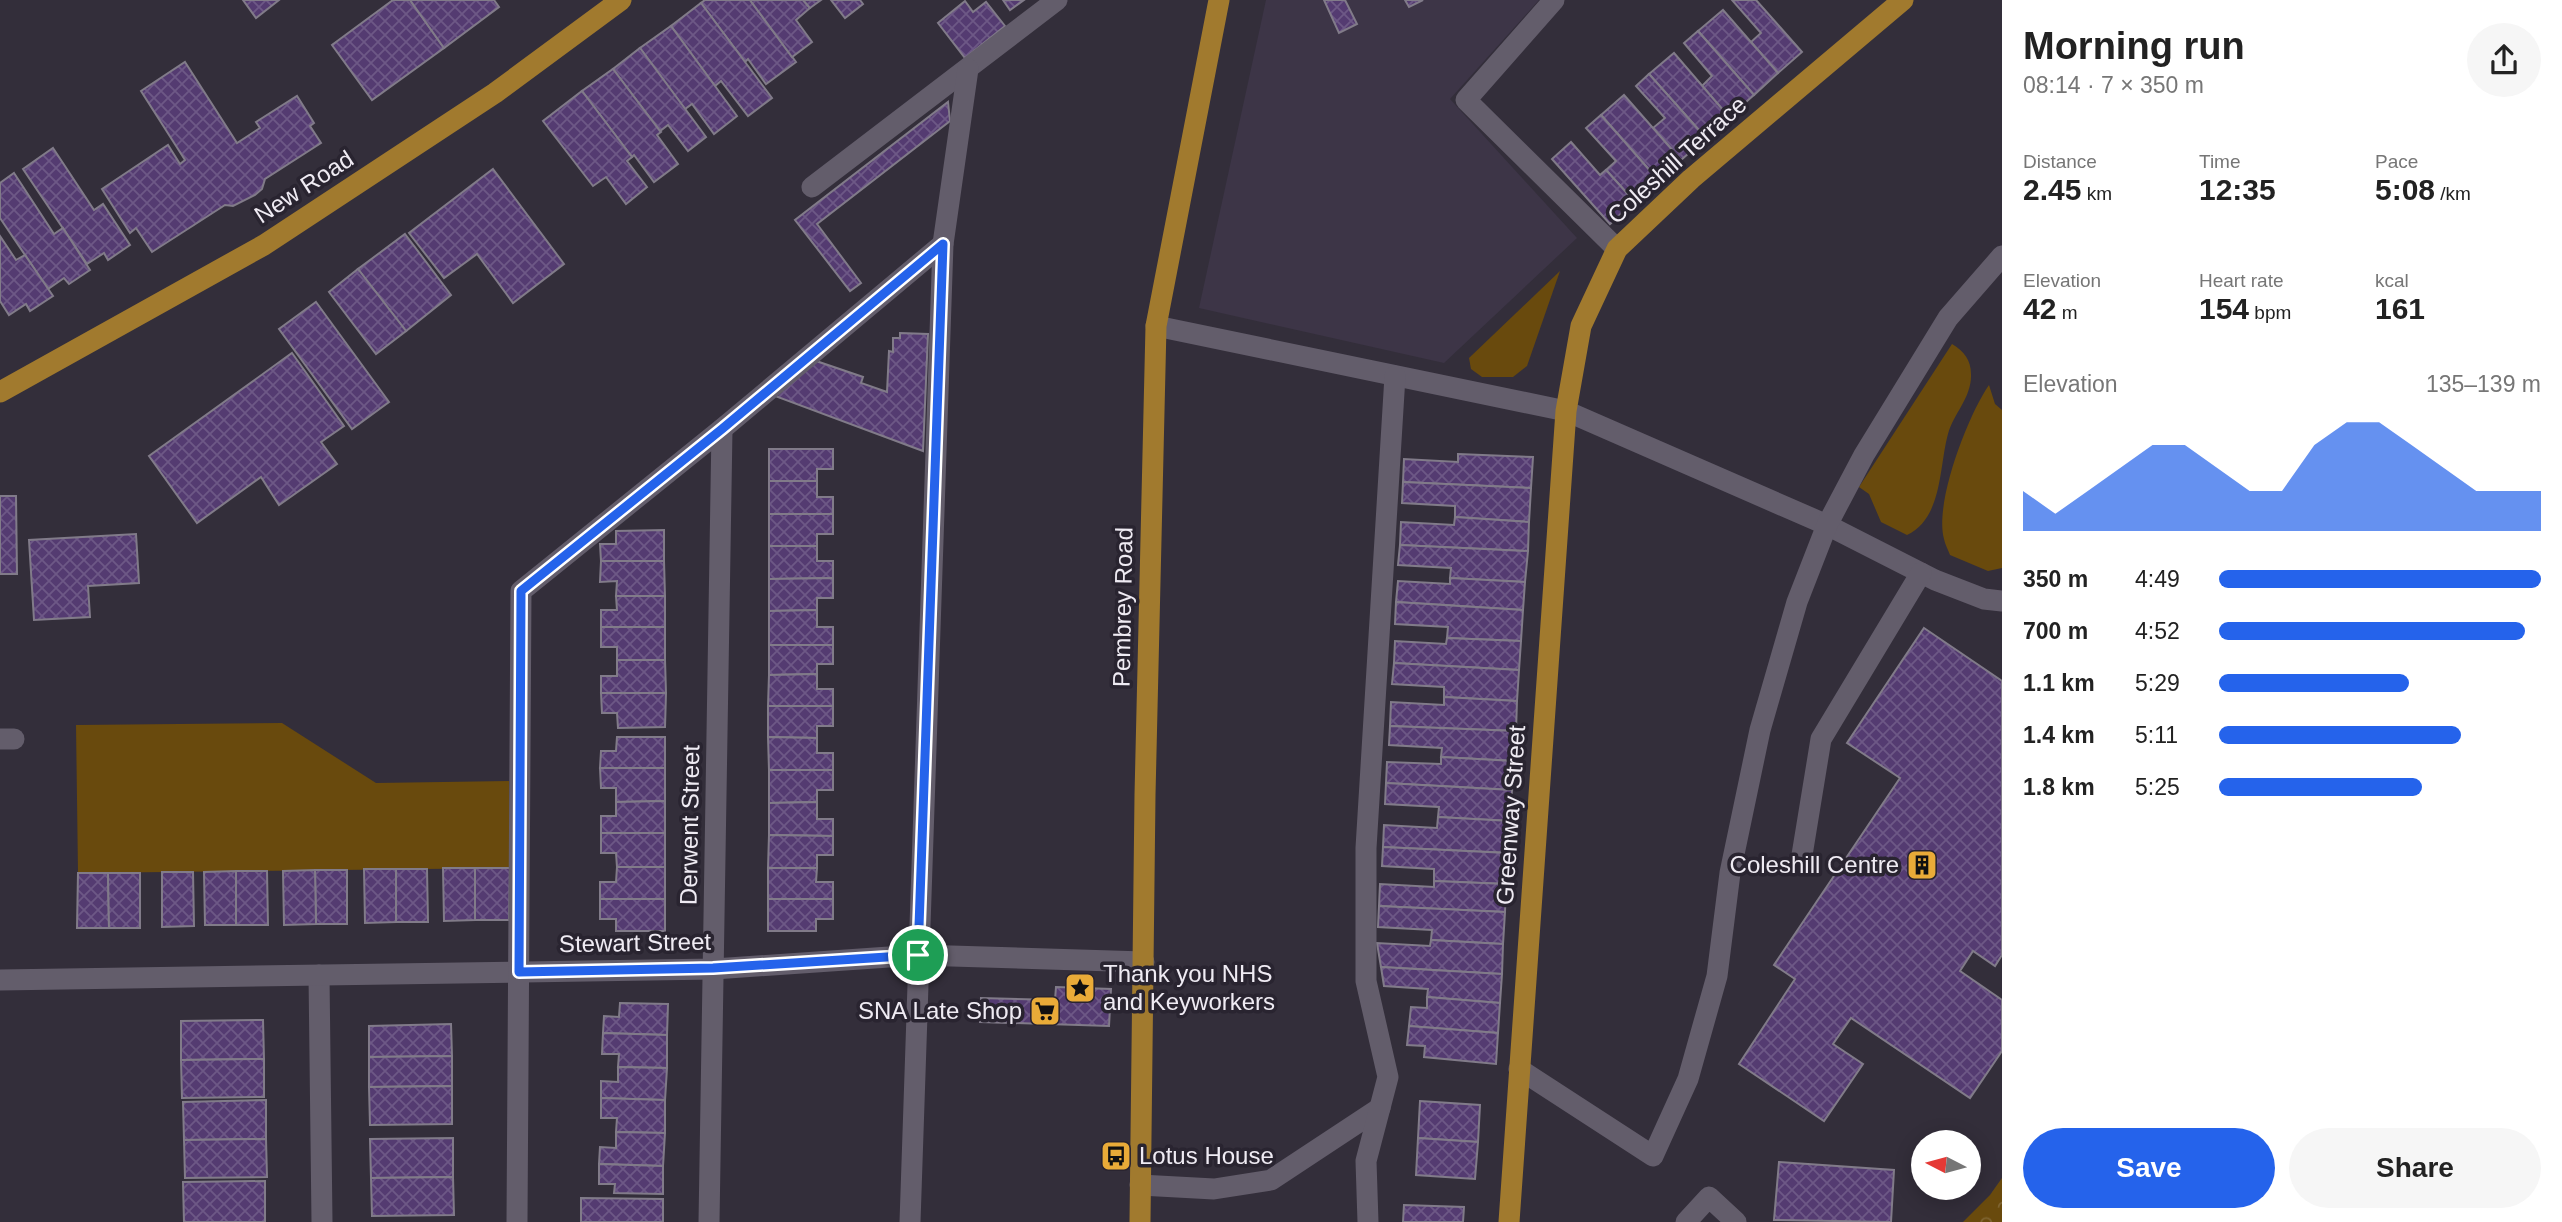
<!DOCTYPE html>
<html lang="en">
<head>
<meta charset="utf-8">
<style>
  :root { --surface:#fff; --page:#f6f6f6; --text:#222; --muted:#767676; --accent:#2563eb }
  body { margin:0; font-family:Helvetica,sans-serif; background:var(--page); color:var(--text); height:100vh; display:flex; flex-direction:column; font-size:26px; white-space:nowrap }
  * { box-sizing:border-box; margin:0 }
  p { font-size:23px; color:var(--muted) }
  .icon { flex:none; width:38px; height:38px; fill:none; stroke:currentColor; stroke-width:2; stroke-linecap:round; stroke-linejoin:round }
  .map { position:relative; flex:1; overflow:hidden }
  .drawer { display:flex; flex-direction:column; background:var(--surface); width:560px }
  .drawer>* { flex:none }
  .needle { width:46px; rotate:276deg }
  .tools { position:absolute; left:1911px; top:1130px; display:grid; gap:14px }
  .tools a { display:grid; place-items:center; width:70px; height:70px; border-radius:50%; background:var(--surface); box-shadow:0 4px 18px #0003; font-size:35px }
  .pin { position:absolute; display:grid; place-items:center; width:60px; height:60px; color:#fff; margin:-30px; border:4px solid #fff; border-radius:50%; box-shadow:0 2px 7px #0007 }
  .round { display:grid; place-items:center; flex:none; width:74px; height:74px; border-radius:37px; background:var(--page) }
  .summary { display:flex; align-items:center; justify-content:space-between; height:119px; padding:0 21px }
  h1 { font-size:38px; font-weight:600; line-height:52px }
  .stats { display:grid; grid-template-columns:repeat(3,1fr); gap:10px; height:119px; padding:7px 21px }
  .stats div { display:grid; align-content:center }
  .stats b { font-size:30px; font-weight:600 }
  .stats small { font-size:19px; font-weight:400 }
  .stats p { font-size:19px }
  .chart { height:196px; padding:14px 21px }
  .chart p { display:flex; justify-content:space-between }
  .chart svg { width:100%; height:126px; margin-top:7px; fill:var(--accent); opacity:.7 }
  .primary-button { display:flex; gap:14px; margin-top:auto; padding:14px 21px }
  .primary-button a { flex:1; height:80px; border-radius:42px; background:var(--accent); color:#fff; font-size:28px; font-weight:600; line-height:80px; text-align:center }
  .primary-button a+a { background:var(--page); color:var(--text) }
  ul { padding:0 21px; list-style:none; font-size:23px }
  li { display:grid; grid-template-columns:112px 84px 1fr; align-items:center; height:52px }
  li i { height:18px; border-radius:9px; background:var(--accent) }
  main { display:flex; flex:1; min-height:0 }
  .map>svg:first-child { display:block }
  .built { fill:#3d3547 }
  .green { fill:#694a0d }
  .park { fill:url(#park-crowns) }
  .building { fill:url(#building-cross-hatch); stroke:#817b89; stroke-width:2 }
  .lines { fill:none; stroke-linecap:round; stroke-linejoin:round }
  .minor { stroke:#635d6b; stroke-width:21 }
  .major { stroke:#a17a2e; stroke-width:21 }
  .route-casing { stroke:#fff; stroke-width:14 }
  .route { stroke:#2563eb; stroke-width:9 }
  .labels { text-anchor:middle; stroke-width:7; stroke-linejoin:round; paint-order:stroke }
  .street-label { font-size:24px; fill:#efebf3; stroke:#292430 }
  .poi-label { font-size:24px; fill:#efebf3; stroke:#292430; text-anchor:end }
</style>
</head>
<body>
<main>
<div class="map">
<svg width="2002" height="1222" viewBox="0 0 2002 1222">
  <defs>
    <pattern id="park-crowns" width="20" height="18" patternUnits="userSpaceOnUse" patternTransform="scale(1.75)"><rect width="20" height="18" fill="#694a0d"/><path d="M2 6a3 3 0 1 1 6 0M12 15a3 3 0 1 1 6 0" fill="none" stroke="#7f6431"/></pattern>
    <pattern id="building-cross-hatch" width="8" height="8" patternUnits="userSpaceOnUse" patternTransform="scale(1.75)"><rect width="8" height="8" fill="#543b71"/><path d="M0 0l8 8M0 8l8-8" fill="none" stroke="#6d5886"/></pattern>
  </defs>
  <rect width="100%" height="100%" fill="#332e3a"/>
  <!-- built -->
  <path class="built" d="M1266 0H1539L1450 99 1577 238 1444 363 1199 308Z"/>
  <!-- green -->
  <g class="green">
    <path d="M1560 271 1527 366 1513 377H1482L1471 369 1469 358Z"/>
    <path d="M1952 344C1964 351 1971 360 1971 374 1972 397 1954 413 1948 434 1939 466 1943 518 1907 535L1881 522 1869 494 1859 487Z"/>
    <path d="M1989 385 1995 404 2002 410V568L1988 571 1950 555C1948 550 1945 544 1944 539 1934 503 1968 415 1989 385Z"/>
    <path d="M282 723 376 783 509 781 510 868 78 873 76 725Z"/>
  </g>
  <!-- park -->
  <path class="park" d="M2002 1178V1222H1963L1990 1195Z"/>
  <!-- building -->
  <g class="building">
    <path d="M243 0H279L256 18Z"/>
    <path d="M393 0H410L444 48 372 100 332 45Z"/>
    <path d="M410 0H494L499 7 444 48Z"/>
    <path d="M705 0H750L796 62 766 84 748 59 745 62 701 3Z"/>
    <path d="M750 0H803L810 8 796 20 812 42 792 57Z"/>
    <path d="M803 0H821L810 8Z"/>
    <path d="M831 0H860L863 4 845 18Z"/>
    <path d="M1003 0H1024L1010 10Z"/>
    <path d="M1324 0H1345L1357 24 1339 33Z"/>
    <path d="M1405 0H1423L1409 7Z"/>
    <path d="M1732 0H1756L1802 52 1778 73 1751 42 1761 33Z"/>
    <path d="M965 1 973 12 986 2 1005 26 965 58 938 23Z"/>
    <path d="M701 3 772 98 748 116 721 81 715 86 671 26Z"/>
    <path d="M1723 10 1778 73 1754 95 1698 31Z"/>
    <path d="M671 26 737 116 714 134 692 104 685 109 640 48Z"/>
    <path d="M1698 31 1754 95 1729 117 1702 86 1712 76 1684 43Z"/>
    <path d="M640 48 706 137 688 151 668 125 660 131 613 69Z"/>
    <path d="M1674 53 1729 117 1706 138 1649 74Z"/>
    <path d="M185 62 237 143 260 128 256 122 297 96 314 123 310 126 321 143 265 179 262 189 255 195 233 206 225 205 152 252 136 228 130 233 102 189 168 145 180 164 185 160 141 91Z"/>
    <path d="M613 69 660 131 661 132 657 135 678 164 654 182 634 155 632 157 582 91Z"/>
    <path d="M1649 74 1706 138 1681 160 1653 128 1665 118 1636 86Z"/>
    <path d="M582 91 632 157 627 161 647 187 626 204 606 177 593 186 543 121Z"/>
    <path d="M1624 95 1681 160 1659 181 1601 115Z"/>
    <path d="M948 102 950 121 817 224 861 283 850 291 795 220Z"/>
    <path d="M1601 115 1659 181 1635 202 1606 170 1616 161 1586 128Z"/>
    <path d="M1571 142 1600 175 1606 170 1635 202 1610 224 1552 159Z"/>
    <path d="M53 148 94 210 103 204 130 245 108 260 104 253 87 264 23 169Z"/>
    <path d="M493 169 564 264 513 303 477 254 444 278 409 233Z"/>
    <path d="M14 173 54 234 63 228 90 270 69 284 64 278 48 289 0 218V183Z"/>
    <path d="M405 234 451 295 406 331 358 269Z"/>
    <path d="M0 236 16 260 25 255 53 296 30 311 26 304 9 315 0 301Z"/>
    <path d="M358 269 406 331 376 354 329 292Z"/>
    <path d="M316 302 389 402 352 429 279 329Z"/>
    <path d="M900 333 928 334 923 451 775 396 816 361 863 377 861 383 887 392 889 351 893 352V338H900Z"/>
    <path d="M292 353 344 426 321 442 337 464 279 505 261 477 197 523 149 456Z"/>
    <path d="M769 449H833V469H817V481H769Z"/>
    <path d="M1458 454 1533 457 1531 488 1403 482 1404 459 1458 462Z"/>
    <path d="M769 481H817V497H833V514H769Z"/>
    <path d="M1403 482 1531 488 1529 522 1455 517V506L1402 503Z"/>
    <path d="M0 496H16L17 574H0Z"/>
    <path d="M769 514H833V534H817V546H769Z"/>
    <path d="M1455 517 1529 522 1528 551 1400 545 1401 522 1454 525Z"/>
    <path d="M664 530V561H601L600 544H616V531Z"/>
    <path d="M136 534 139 583 88 586 90 617 34 620 29 540Z"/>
    <path d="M1400 545 1528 551 1525 582 1450 578 1451 568 1398 565Z"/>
    <path d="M769 546H817V561H833V578L769 579Z"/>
    <path d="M601 561H664L665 596H616L617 581 600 582Z"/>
    <path d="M833 578V598H817V610L769 611V579Z"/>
    <path d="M1450 578 1525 582 1523 610 1396 602 1398 581 1450 584Z"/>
    <path d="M616 596H665V627H601V610H617Z"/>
    <path d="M1396 602 1523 610 1521 641 1447 638 1448 627 1395 624Z"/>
    <path d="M817 610V627H833V645H769V611Z"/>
    <path d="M601 627H665V660H617V647H601Z"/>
    <path d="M1924 628 2002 681V955L1995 966 1973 951 1960 971 2002 1000V1051L1970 1098 1851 1018 1833 1044 1863 1064 1824 1121 1739 1064 1795 979 1774 965 1900 778 1847 743Z"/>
    <path d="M1447 638 1521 641 1519 670 1394 663 1395 641 1446 644Z"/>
    <path d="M769 645H833V664H817V674L769 675Z"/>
    <path d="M617 660H665L666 693H601V676H617Z"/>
    <path d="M1394 663 1519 670 1517 701 1444 697V687L1392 684Z"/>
    <path d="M817 674V689H833V706H768L769 675Z"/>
    <path d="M601 693H666L665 727 618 728 617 713H602Z"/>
    <path d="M1444 697 1517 701 1516 731 1390 726 1391 702 1444 705Z"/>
    <path d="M768 706H833V726H817V738L768 737Z"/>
    <path d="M1390 726 1516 731 1514 761 1441 757 1442 748 1389 745Z"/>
    <path d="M617 737H665V768H600L601 751H616Z"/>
    <path d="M768 737 817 738V753H833V770H769Z"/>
    <path d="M1441 757 1514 761 1512 790 1386 783 1387 762 1441 764Z"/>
    <path d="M600 768H665V801L616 802V788H601Z"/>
    <path d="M769 770H833V790H817V802L769 803Z"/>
    <path d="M1386 783 1512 790 1510 821 1438 817 1439 807 1385 804Z"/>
    <path d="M665 801V833H601V816H616V802Z"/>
    <path d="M817 802V819H833V836L769 835V803Z"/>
    <path d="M1438 817 1510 821 1508 853 1383 847 1384 825 1437 828Z"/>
    <path d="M601 833H665V867H617L616 853H601Z"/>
    <path d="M769 835 833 836V855H817V868H768Z"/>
    <path d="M1383 847 1508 853 1506 884 1434 881V869L1382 866Z"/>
    <path d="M617 867H665V899H600V882H616Z"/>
    <path d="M443 868H475V920L444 921Z"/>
    <path d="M475 868H510L509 920H475Z"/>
    <path d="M768 868H817L816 882H833V899H768Z"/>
    <path d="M364 869H396V922L365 923Z"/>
    <path d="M396 869H427L428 922H396Z"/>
    <path d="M315 870H347V924H316Z"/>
    <path d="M315 870 316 924 284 925 283 871Z"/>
    <path d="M236 871H267L268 925H236Z"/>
    <path d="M236 871V925H205L204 872Z"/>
    <path d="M162 872H193L194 926 162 927Z"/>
    <path d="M78 873H108L109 928H77Z"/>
    <path d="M108 873H140V928H109Z"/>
    <path d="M1434 881 1506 884 1505 912 1379 906 1380 884 1434 887Z"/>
    <path d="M600 899H665V931H616V919H600Z"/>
    <path d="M768 899H833V919H816V931H768Z"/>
    <path d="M1379 906 1505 912 1503 944 1431 940 1432 930 1378 927Z"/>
    <path d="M1431 940 1503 944 1502 974 1381 967 1377 943 1430 946Z"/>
    <path d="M1381 967 1502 974 1500 1003 1427 997 1428 989 1384 986Z"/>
    <path d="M1056 987 1111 989 1109 1026 980 1022 981 998 1055 1000Z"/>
    <path d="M1427 997 1500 1003 1498 1033 1409 1026 1411 1007 1427 1008Z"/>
    <path d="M620 1003 668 1004 667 1035 603 1033 604 1016 619 1017Z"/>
    <path d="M263 1020 264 1059 181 1060V1021Z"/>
    <path d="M451 1024 452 1056 369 1057V1026Z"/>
    <path d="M1409 1026 1498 1033 1496 1064 1424 1057 1425 1046 1407 1045Z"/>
    <path d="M603 1033 667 1035V1068L618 1067 619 1054H602Z"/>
    <path d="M452 1056V1086L369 1087V1057Z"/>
    <path d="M264 1059V1097L182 1098 181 1060Z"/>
    <path d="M618 1067 667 1068 665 1100 601 1098V1081L618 1082Z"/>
    <path d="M452 1086V1124L370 1125 369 1087Z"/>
    <path d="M601 1098 665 1100V1133L616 1132 617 1118H601Z"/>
    <path d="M266 1100V1139L184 1140 183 1102Z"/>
    <path d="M1420 1101 1480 1105 1478 1142 1418 1138Z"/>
    <path d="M616 1132 665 1133 663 1166 599 1164 600 1147 616 1148Z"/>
    <path d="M453 1138V1177L371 1178 370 1139Z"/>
    <path d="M1418 1138 1478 1142 1475 1179 1416 1175Z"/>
    <path d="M266 1139 267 1177 185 1178 184 1140Z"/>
    <path d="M1779 1162 1894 1170 1891 1222 1774 1220Z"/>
    <path d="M599 1164 663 1166V1194L614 1193 615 1184H599Z"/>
    <path d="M453 1177 454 1215 372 1216 371 1178Z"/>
    <path d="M265 1181V1222H184L183 1182Z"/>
    <path d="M581 1198 663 1199V1222H581Z"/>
    <path d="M1404 1205 1464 1207 1463 1222H1403Z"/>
  </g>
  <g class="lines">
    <!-- minor -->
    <g class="minor">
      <path d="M1554 0 1466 100 1617 249"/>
      <path d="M812 187 1057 0"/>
      <path d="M1156 326 1566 411 1827 525 1935 580 1984 599 2002 601"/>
      <path d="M0 739H14"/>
      <path d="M1802 855 1821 739 1921 573"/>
      <path d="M319 975 322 1222"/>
      <path d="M0 980 714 969 918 955 1144 962"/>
      <path d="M1519 1069 1653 1156 1688 1079 1717 976 1730 873 1760 730 1797 602 1827 525 1864 455 1948 318 2002 256"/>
      <path d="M1140 1185 1214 1189 1271 1180 1380 1108"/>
      <path d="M517 1222 521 591 722 429 943 244"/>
      <path d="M709 1222 722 429"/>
      <path d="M910 1222 943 244 968 69"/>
      <path d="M1368 1222 1366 1161 1388 1077 1366 981V848L1395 376"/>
      <path d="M1686 1222 1709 1197 1736 1222"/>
    </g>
    <!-- major -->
    <g class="major">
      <path d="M0 392 264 245 495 93 621 0"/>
      <path d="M1140 1222 1145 795 1156 326 1219 0"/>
      <path d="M1509 1222 1566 411 1581 326 1617 249 1691 179 1903 0"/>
    </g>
  </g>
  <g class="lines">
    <!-- route casing -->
    <g class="route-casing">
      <path id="route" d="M943 244 918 955 713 968 519 972 521 591 722 429Z"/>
    </g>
    <!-- route -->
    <use href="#route" class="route"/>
  </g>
  <!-- icons -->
  <defs>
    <g id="building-square" transform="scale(1.575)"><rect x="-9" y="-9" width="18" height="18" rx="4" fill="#e9ab38" stroke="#292430"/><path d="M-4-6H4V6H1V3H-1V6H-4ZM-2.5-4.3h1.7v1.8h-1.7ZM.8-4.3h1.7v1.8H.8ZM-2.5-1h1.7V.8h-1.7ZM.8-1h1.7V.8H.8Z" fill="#111"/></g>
    <g id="sight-square" transform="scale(1.575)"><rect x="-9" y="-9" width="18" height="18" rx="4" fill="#e9ab38" stroke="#292430"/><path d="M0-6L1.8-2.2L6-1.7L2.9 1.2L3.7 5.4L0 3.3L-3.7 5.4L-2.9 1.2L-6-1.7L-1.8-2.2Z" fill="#111"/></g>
    <g id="supermarket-square" transform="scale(1.575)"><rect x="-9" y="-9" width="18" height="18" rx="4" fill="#e9ab38" stroke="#292430"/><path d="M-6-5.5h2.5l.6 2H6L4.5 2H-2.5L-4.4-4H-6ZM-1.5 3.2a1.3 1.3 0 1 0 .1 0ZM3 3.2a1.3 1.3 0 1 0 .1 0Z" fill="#111"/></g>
    <g id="bus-square" transform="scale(1.575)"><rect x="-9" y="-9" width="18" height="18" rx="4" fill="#e9ab38" stroke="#292430"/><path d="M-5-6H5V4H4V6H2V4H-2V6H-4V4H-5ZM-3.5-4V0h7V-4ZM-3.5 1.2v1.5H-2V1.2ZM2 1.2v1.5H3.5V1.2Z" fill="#111"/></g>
  </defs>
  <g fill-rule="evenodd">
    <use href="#building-square" x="1922" y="865"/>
    <use href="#sight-square" x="1080" y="988"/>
    <use href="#supermarket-square" x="1045" y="1011"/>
    <use href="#bus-square" x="1116" y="1156"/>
  </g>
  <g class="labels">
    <!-- street labels -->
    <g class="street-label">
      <text transform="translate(1677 160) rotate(-42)" y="8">Coleshill Terrace</text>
      <text transform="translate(304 187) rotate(-33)" y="8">New Road</text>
      <text transform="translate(1123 607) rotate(-89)" y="8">Pembrey Road</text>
      <text transform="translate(1511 815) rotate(-86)" y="8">Greenway Street</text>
      <text transform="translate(690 825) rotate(-89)" y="8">Derwent Street</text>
      <text transform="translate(635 943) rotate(-1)" y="8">Stewart Street</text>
    </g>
    <!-- poi labels -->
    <g class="poi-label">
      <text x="1899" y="873">Coleshill Centre</text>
      <text x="1103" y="982" text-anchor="start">Thank you NHS<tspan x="1103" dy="28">and Keyworkers</tspan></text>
      <text x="1022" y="1019">SNA Late Shop</text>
      <text x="1139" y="1164" text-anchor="start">Lotus House</text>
    </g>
  </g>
</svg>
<div class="tools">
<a><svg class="needle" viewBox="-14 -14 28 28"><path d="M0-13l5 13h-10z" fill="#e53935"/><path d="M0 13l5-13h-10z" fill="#767676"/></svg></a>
</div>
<div class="pin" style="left:918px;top:955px;background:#1e9e55"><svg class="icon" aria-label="arrive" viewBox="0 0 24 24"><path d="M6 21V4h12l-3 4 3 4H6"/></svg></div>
</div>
<section class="drawer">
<div class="summary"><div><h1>Morning run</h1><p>08:14 · 7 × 350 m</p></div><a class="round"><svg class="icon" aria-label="share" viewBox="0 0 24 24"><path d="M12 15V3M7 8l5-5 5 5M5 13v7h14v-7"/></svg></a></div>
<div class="stats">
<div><p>Distance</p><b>2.45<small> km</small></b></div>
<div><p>Time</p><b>12:35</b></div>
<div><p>Pace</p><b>5:08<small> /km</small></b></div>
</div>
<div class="stats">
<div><p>Elevation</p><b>42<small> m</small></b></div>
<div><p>Heart rate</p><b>154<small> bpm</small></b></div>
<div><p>kcal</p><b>161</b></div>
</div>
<div class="chart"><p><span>Elevation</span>135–139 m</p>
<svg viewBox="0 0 160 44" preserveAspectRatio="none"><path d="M0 44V30L10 38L20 30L30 22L40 14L50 14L60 22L70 30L80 30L90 14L100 6L110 6L120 14L130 22L140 30L150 30L160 30V44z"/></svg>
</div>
<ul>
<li><b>350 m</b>4:49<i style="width:100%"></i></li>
<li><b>700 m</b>4:52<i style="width:95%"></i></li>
<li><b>1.1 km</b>5:29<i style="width:59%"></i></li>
<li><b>1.4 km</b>5:11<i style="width:75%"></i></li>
<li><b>1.8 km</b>5:25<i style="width:63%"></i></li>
</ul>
<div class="primary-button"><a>Save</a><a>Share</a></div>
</section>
</main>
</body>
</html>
